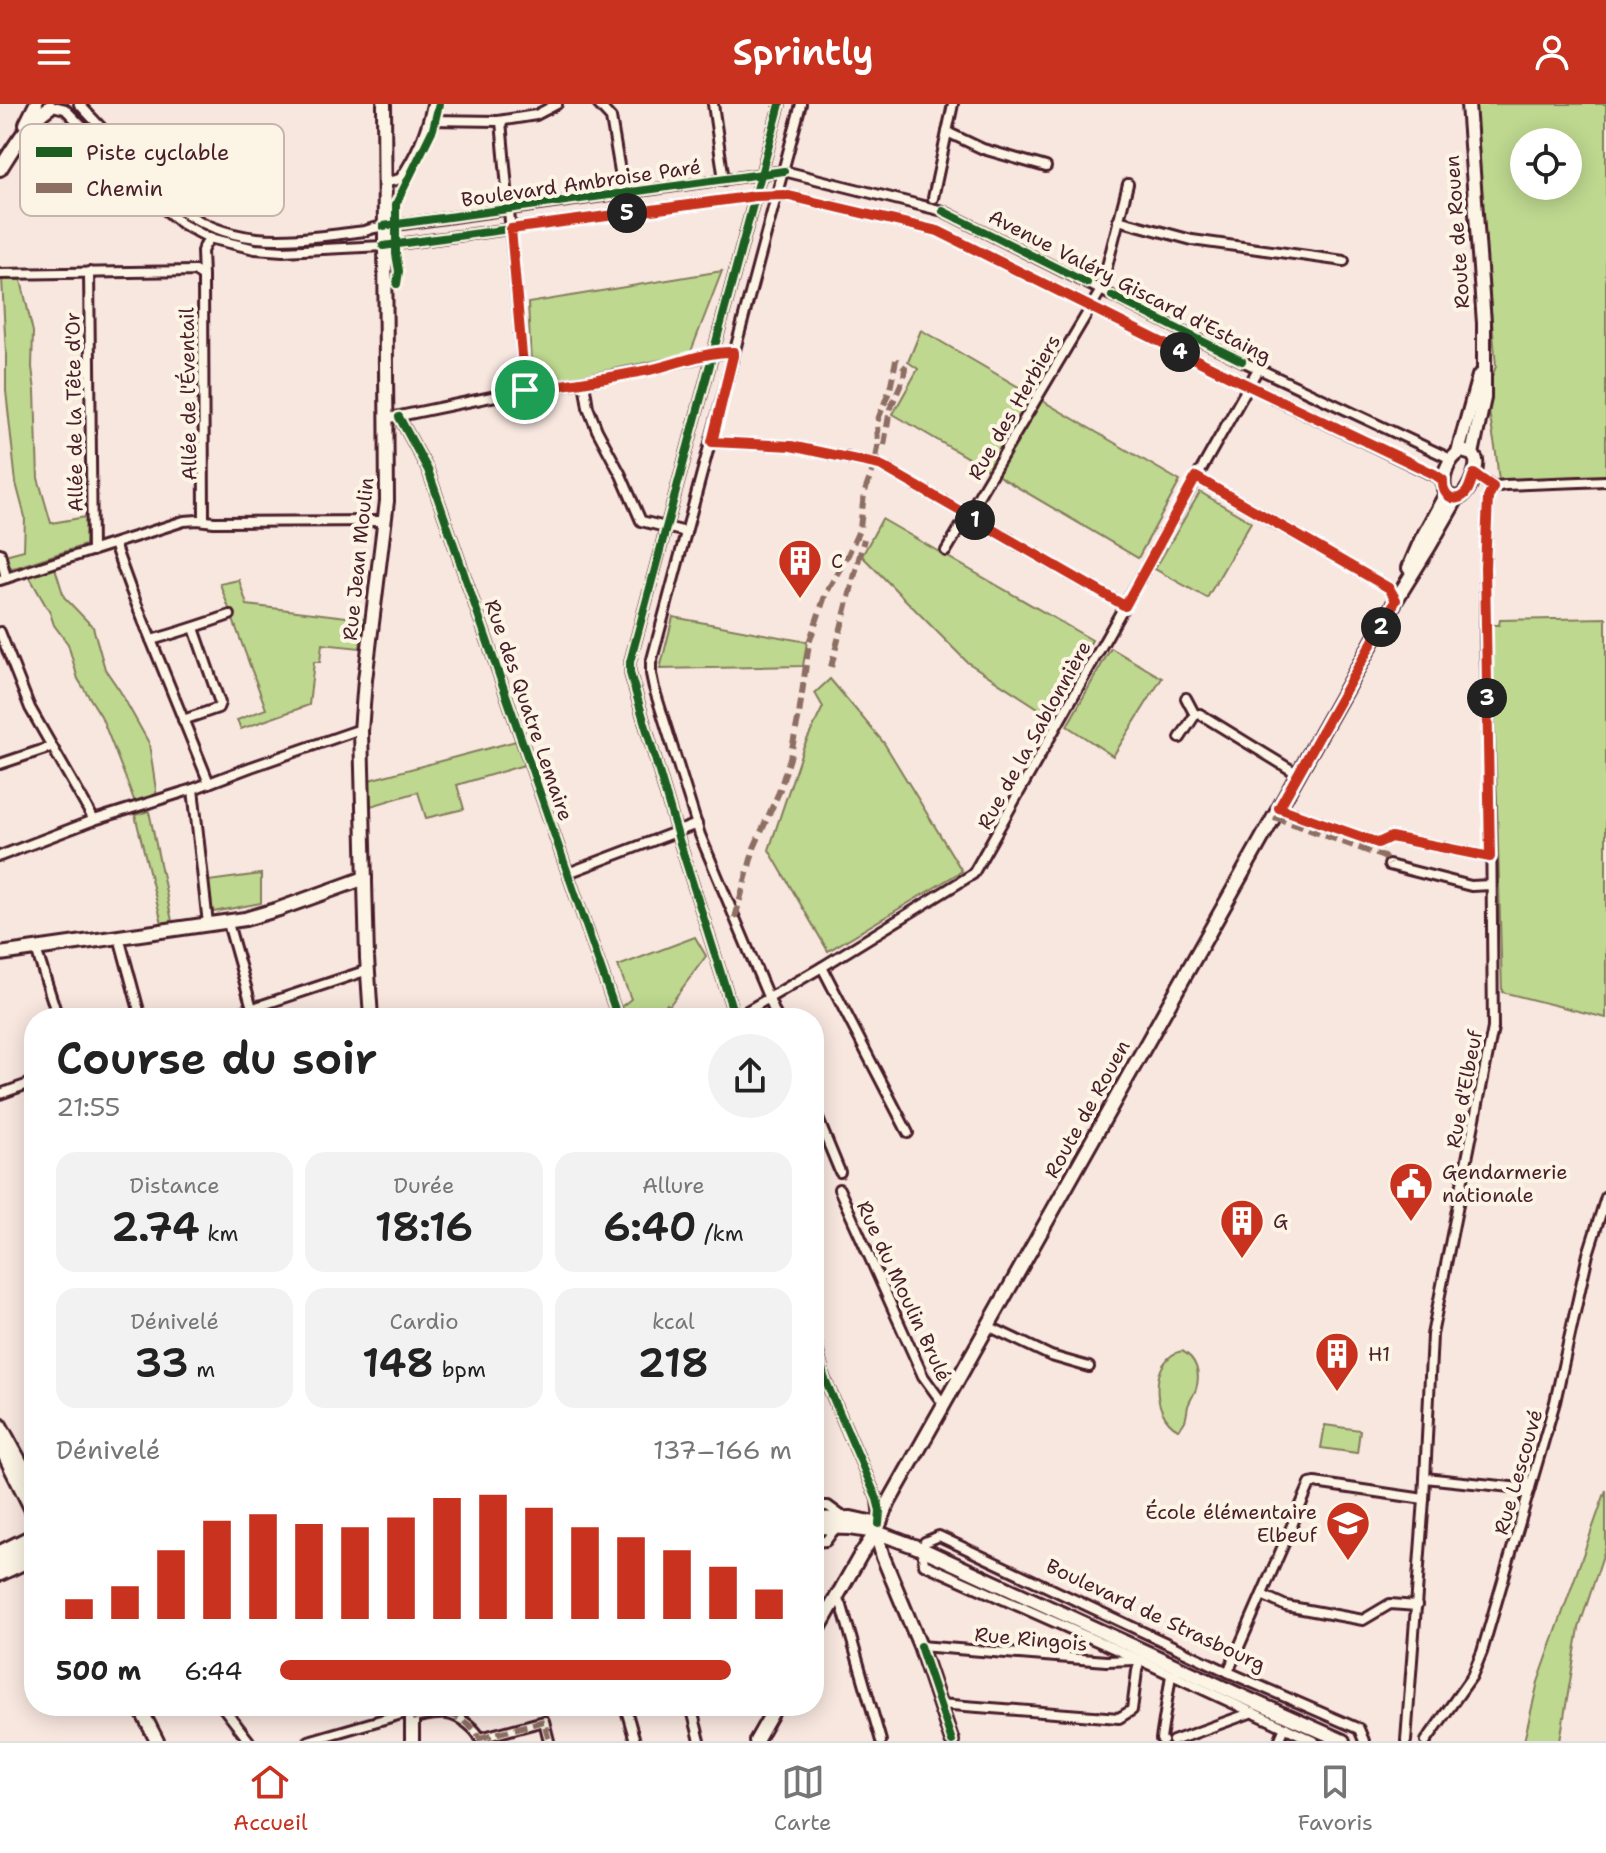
<!DOCTYPE html>
<html lang="fr">
<head>
<meta charset="utf-8">
<style>
  :root { --surface:#fff; --page:#f2f2f2; --text:#222; --muted:#767676; --line:#e0e0e0; --accent:#c8321e }
  body { margin:0; font-family:"Shantell Sans",sans-serif; background:var(--page); color:var(--text); height:100vh; display:flex; flex-direction:column; font-size:30px; white-space:nowrap }
  * { box-sizing:border-box; margin:0 }
  p { font-size:26px; color:var(--muted) }
  .icon { flex:none; width:44px; height:44px; fill:none; stroke:currentColor; stroke-width:2; stroke-linecap:round; stroke-linejoin:round }
  .map { position:relative; flex:1; overflow:hidden }
  .side { position:absolute; left:24px; top:904px; width:800px; height:708px; display:flex; flex-direction:column; background:var(--surface); border-radius:32px; box-shadow:0 4px 20px #0003 }
  .side>* { flex:none }
  .tools { position:absolute; left:1510px; top:24px; display:grid; gap:16px }
  .tools a { display:grid; place-items:center; width:72px; height:72px; border-radius:50%; background:var(--surface); box-shadow:0 4px 20px #0003; font-size:40px }
  .pin { position:absolute; display:grid; place-items:center; width:68px; height:68px; color:#fff; margin:-34px; border:4px solid #fff; border-radius:50%; box-shadow:0 2px 8px #0007 }
  .km { position:absolute; width:40px; height:40px; margin:-20px; border-radius:50%; background:#222; color:#fff; font-size:22px; line-height:40px; text-align:center }
  .round { display:grid; place-items:center; flex:none; width:84px; height:84px; border-radius:42px; background:var(--page) }
  .head { display:flex; align-items:center; justify-content:space-between; height:136px; padding:0 32px }
  h1 { font-size:44px; font-weight:600; line-height:60px }
  .figures { display:grid; grid-template-columns:repeat(3,1fr); gap:12px; height:136px; padding:8px 32px }
  .figures div { display:grid; align-content:center; border-radius:20px; background:var(--page); text-align:center }
  .figures b { font-size:40px; font-weight:600 }
  .figures small { font-size:22px; font-weight:400 }
  .figures p { font-size:22px }
  .chart { height:224px; padding:16px 32px }
  .chart p { display:flex; justify-content:space-between }
  .chart svg { width:100%; height:144px; margin-top:8px; stroke:var(--accent); stroke-width:6 }
  ul { padding:0 32px; list-style:none; font-size:26px }
  li { display:grid; grid-template-columns:128px 96px 1fr; align-items:center; height:60px }
  li i { height:20px; border-radius:10px; background:var(--accent) }
  header { display:flex; justify-content:space-between; align-items:center; height:104px; padding:0 32px; background:var(--accent); color:#fff; font-size:36px; font-weight:600 }
  .tab-bar { display:flex; justify-content:space-around; align-items:center; height:112px; border-top:2px solid var(--line); background:var(--surface); font-size:22px; color:var(--muted) }
  .tab-bar a { display:grid; justify-items:center; gap:4px }
  .tab-bar .current { color:var(--accent) }
  .map>svg:first-child { display:block }
  .green { fill:#bed88f; stroke:#847c5d; stroke-width:2; fill-rule:evenodd }
  .lines { fill:none; stroke-linecap:round; stroke-linejoin:round }
  .street-casing { stroke:#4a1f2b; stroke-width:14 }
  .secondary-casing { stroke:#4a1f2b; stroke-width:18 }
  .primary-casing { stroke:#4a1f2b; stroke-width:18 }
  .street { stroke:#fcf5e5; stroke-width:8 }
  .secondary { stroke:#fcf5e5; stroke-width:12 }
  .primary { stroke:#fcf5e5; stroke-width:12 }
  .quiet { stroke:#8d6e63; stroke-width:6; stroke-dasharray:12 6; stroke-linecap:butt }
  .cycleway-casing { stroke:#fcf5e5; stroke-width:13 }
  .cycleway { stroke:#1b5e20; stroke-width:8 }
  .route-casing { stroke:#fff; stroke-width:16 }
  .route { stroke:#c8321e; stroke-width:10 }
  .labels { text-anchor:middle; stroke-width:8; stroke-linejoin:round; paint-order:stroke }
  .street-label { font-size:20px; fill:#4a1f2b; stroke:#fcf5e5 }
  .poi-label { font-size:20px; fill:#4a1f2b; stroke:#fcf5e5; text-anchor:start }
  .key { fill:#fcf5e5; stroke:#c7b5ad; stroke-width:2 }
  .key-label { font-size:22px; fill:#4a1f2b }
</style>
</head>
<body>
<header><svg class="icon" aria-label="menu" viewBox="0 0 24 24"><path d="M4 6h16M4 12h16M4 18h16"/></svg>Sprintly<svg class="icon" aria-label="person" viewBox="0 0 24 24"><circle cx="12" cy="8" r="4"/><path d="M4 21q1-7 8-7t8 7"/></svg></header>
<div class="map">
<svg width="1606" height="1637" viewBox="0 0 1606 1637">
  <rect width="100%" height="100%" fill="#f8e7df"/>
  <filter id="ink" filterUnits="userSpaceOnUse"><feTurbulence type="fractalNoise" baseFrequency=".0125" numOctaves="2"/><feDisplacementMap in="SourceGraphic" scale="16" xChannelSelector="R" yChannelSelector="G"/><feConvolveMatrix kernelMatrix="1 2 1 2 8 2 1 2 1" color-interpolation-filters="sRGB"/></filter>
  <g filter="url(#ink)">
    <!-- green -->
    <g class="green">
      <path d="M1475 0H1606V373L1499 378 1496 349 1486 290 1496 262 1478 62ZM1524 38H1568V82H1524Z"/>
      <path d="M722 167 690 250 532 281 528 199Z"/>
      <path d="M2 175 21 176 33 228 32 263 35 287 38 374 51 419 86 413 85 441 17 463 12 464 7 459 5 451 24 446 25 413 16 379 6 287V249Z"/>
      <path d="M921 226 1180 377 1138 454 893 310 918 265 908 258Z"/>
      <path d="M1200 388 1251 418 1207 494 1155 465Z"/>
      <path d="M882 415 1092 536 1049 611 967 558 862 452Z"/>
      <path d="M55 464 64 493 93 523 105 565 120 587 149 639 157 693 134 701V696L126 675 101 612 78 575 68 540 54 521 50 509 29 472Z"/>
      <path d="M239 476 247 501 364 515 360 544 322 540 320 558H314L309 601 241 625 237 616 266 605 220 480Z"/>
      <path d="M673 513 807 538 803 562 660 565Z"/>
      <path d="M1606 514V914L1502 888 1492 521H1499L1500 516Z"/>
      <path d="M1111 544 1162 574 1113 652 1067 622Z"/>
      <path d="M830 575 884 639 962 767 828 847 769 746 803 644 823 603 815 589Z"/>
      <path d="M516 637 524 661 457 681 464 705 426 714 418 688 371 702 369 676Z"/>
      <path d="M149 707 172 817 162 819 135 711Z"/>
      <path d="M261 770V799L213 808 208 777Z"/>
      <path d="M695 833 706 852 669 902 667 900 655 914H626L622 902 631 895 618 862Z"/>
      <path d="M1182 1247C1196 1254 1201 1269 1196 1285 1194 1291 1190 1296 1188 1302 1186 1312 1187 1319 1178 1325 1150 1311 1150 1253 1182 1247Z"/>
      <path d="M1325 1321 1360 1326 1357 1349 1321 1344Z"/>
      <path d="M1606 1386V1442L1579 1524 1560 1637H1524L1538 1578Z"/>
    </g>
    <g class="lines">
      <!-- street casing -->
      <g class="street-casing">
        <g id="street">
          <path d="M79 0 174 101C236 148 294 135 365 127L374 124 784 67 943 107 1242 257 1451 355"/>
          <path d="M598 0 611 14 627 109"/>
          <path d="M713 0 724 76"/>
          <path d="M57 3 65 5 155 97 182 120 209 134 255 145 283 147 383 142 755 92 785 91 938 127 1233 274 1443 376"/>
          <path d="M429 16 498 17 536 11 557 0"/>
          <path d="M501 17 525 286"/>
          <path d="M947 28 983 45 1046 63"/>
          <path d="M383 79 400 75C415 53 427 26 432 0"/>
          <path d="M933 94 953 0"/>
          <path d="M1118 116 1192 136 1344 157"/>
          <path d="M89 168 92 447"/>
          <path d="M0 170 195 167 203 173 204 416"/>
          <path d="M203 173 202 147 209 134"/>
          <path d="M584 278 588 303 597 326 621 371 641 417 686 428"/>
          <path d="M399 313 428 366 618 914"/>
          <path d="M385 315 525 286 584 278 650 265 713 250 734 248"/>
          <path d="M712 338 791 342 880 361 1125 502"/>
          <path d="M1474 370 1493 383"/>
          <path d="M1196 373 1389 484 1396 496"/>
          <path d="M1493 383 1505 381 1606 377"/>
          <path d="M114 440 130 484 209 679"/>
          <path d="M946 447 1101 186 1128 80"/>
          <path d="M0 449 6 474"/>
          <path d="M0 476 184 417 198 416 214 418 385 417"/>
          <path d="M0 528 30 604 94 716"/>
          <path d="M151 536C178 529 204 520 230 511"/>
          <path d="M1186 594 1195 611"/>
          <path d="M183 616 218 604 220 599 194 524"/>
          <path d="M1180 634 1195 611 1200 610 1298 670"/>
          <path d="M0 660 51 643"/>
          <path d="M193 685 208 820"/>
          <path d="M1279 704 1378 739 1391 733 1490 753"/>
          <path d="M0 752 94 716 193 685 251 663 355 627H361"/>
          <path d="M1389 761 1471 782 1491 781"/>
          <path d="M568 769 697 720"/>
          <path d="M228 819 252 904"/>
          <path d="M119 833 141 914"/>
          <path d="M36 845 58 914"/>
          <path d="M822 863 908 1029"/>
          <path d="M223 914 368 866"/>
          <path d="M735 914 679 736 630 569V558L780 0"/>
          <path d="M735 914 822 863 973 770 1258 265"/>
          <path d="M777 914 700 731 654 584 651 570V559L801 0"/>
          <path d="M0 990 34 978"/>
          <path d="M814 1005 840 1068"/>
          <path d="M839 1085 923 1272 944 1301"/>
          <path d="M988 1222 1051 1252 1089 1263"/>
          <path d="M814 1231 824 1273 877 1395 879 1415"/>
          <path d="M1425 1374 1530 1385"/>
          <path d="M814 1402H828L843 1413"/>
          <path d="M814 1438 826 1437 836 1423"/>
          <path d="M925 1438 939 1432 1228 1568 1359 1625 1364 1637"/>
          <path d="M922 1445 924 1460 1140 1556 1314 1637"/>
          <path d="M1262 1491 1286 1502 1363 1516 1390 1500 1417 1502"/>
          <path d="M836 1493 842 1502 881 1637"/>
          <path d="M920 1542 1106 1557 1135 1556"/>
          <path d="M1228 1568 1310 1380 1315 1379 1424 1395"/>
          <path d="M939 1600 1119 1614 1132 1606 1137 1567 1140 1556"/>
          <path d="M222 1602 249 1637"/>
          <path d="M625 1602 635 1637"/>
          <path d="M691 1602 700 1637"/>
          <path d="M412 1614C437 1610 448 1604 469 1621 475 1626 478 1629 481 1636"/>
          <path d="M480 1634 544 1617 549 1637"/>
          <path d="M308 1637 412 1607"/>
          <path d="M1163 1637 1161 1635 1171 1571"/>
          <path d="M1173 1637 1253 1608"/>
          <path d="M1279 1637 1285 1623"/>
          <path d="M1406 1637 1424 1395 1432 1231 1493 924 1491 714 1485 536V464L1488 394 1493 383"/>
          <path d="M1426 1637 1472 1572 1482 1548 1555 1298 1588 1150 1606 1093"/>
        </g>
      </g>
      <!-- secondary casing -->
      <g class="secondary-casing">
        <g id="secondary">
          <path d="M26 20 36 0"/>
          <path d="M0 65C14 43 28 18 50 3"/>
          <path d="M0 850 245 815 279 805 365 774"/>
          <path d="M371 914 367 854 361 627 365 576 387 397 384 0"/>
          <path d="M814 1533 860 1452 876 1428 922 1445 1237 1590 1343 1637"/>
          <path d="M139 1602 157 1637"/>
          <path d="M412 1637V1602"/>
          <path d="M756 1637 776 1602"/>
        </g>
      </g>
      <!-- primary casing -->
      <g class="primary-casing">
        <g id="primary">
          <path d="M1468 0 1484 219V294L1472 350"/>
          <path d="M1462 347 1472 350C1474 352 1475 354 1476 356 1478 365 1468 391 1459 393 1454 395 1450 392 1446 390 1439 376 1448 353 1462 347Z"/>
          <path d="M1458 348 1479 272"/>
          <path d="M1409 464 1421 436 1446 390"/>
          <path d="M0 1321 34 1383"/>
          <path d="M0 1342 34 1410"/>
          <path d="M814 1415 851 1414 879 1420"/>
          <path d="M814 1423 850 1424 876 1428"/>
          <path d="M876 1428 889 1398 1396 496 1430 441 1457 394"/>
          <path d="M876 1428 883 1453 920 1542 952 1637"/>
          <path d="M0 1448 34 1431"/>
          <path d="M0 1460 31 1445"/>
          <path d="M0 1470 34 1454"/>
        </g>
      </g>
      <!-- street -->
      <use href="#street" class="street"/>
      <!-- secondary -->
      <use href="#secondary" class="secondary"/>
      <!-- primary -->
      <use href="#primary" class="primary"/>
      <!-- quiet -->
      <g class="quiet">
        <path d="M884 341 890 305 904 273 905 264 896 256"/>
        <path d="M831 563 864 435"/>
        <path d="M1274 713 1384 753 1389 761"/>
        <path d="M735 814 754 744 779 688 790 654 799 611 809 539 826 489 848 451 860 424 864 390 875 360 878 343 877 318 890 285 896 256"/>
        <path d="M412 1614C437 1610 448 1604 469 1621 476 1626 478 1629 481 1637"/>
        <path d="M480 1634 544 1617 549 1637"/>
      </g>
      <!-- cycleway casing -->
      <g class="cycleway-casing">
        <g id="cycleway">
          <path d="M943 107 1087 179"/>
          <path d="M383 122 784 67"/>
          <path d="M938 127 1078 197"/>
          <path d="M383 142 755 92"/>
          <path d="M397 180 399 167 396 150V100L433 25 439 0"/>
          <path d="M1112 192 1242 257"/>
          <path d="M1103 209 1233 274"/>
          <path d="M399 313 428 366 618 914"/>
          <path d="M735 914 679 736 630 569V558L780 0"/>
          <path d="M814 1231 824 1273 877 1395 880 1407 879 1420"/>
          <path d="M920 1542 952 1637"/>
        </g>
      </g>
      <!-- cycleway -->
      <use href="#cycleway" class="cycleway"/>
    </g>
  </g>
  <g class="lines" filter="url(#ink)">
    <!-- route casing -->
    <g class="route-casing">
      <path id="route" d="M785 91 938 127 1239 277 1434 370 1443 376C1442 390 1453 401 1465 390 1470 385 1471 376 1474 370L1493 383 1488 394 1485 464 1490 753 1391 733 1378 739 1279 704 1396 496 1389 484 1196 373 1125 502 880 361 791 342 712 338 734 248C706 247 676 260 649 266 608 274 566 281 525 286L511 125 755 92Z"/>
    </g>
    <!-- route -->
    <use href="#route" class="route"/>
  </g>
  <!-- icons -->
  <defs>
    <g id="building-pin" transform="scale(2.3)"><path d="M0 17L-7.5 6A9.5 9.5 0 1 1 7.5 6Z" fill="#c8321e" stroke="#fcf5e5"/><path d="M-4-6H4V6H1V3H-1V6H-4ZM-2.5-4.3h1.7v1.8h-1.7ZM.8-4.3h1.7v1.8H.8ZM-2.5-1h1.7V.8h-1.7ZM.8-1h1.7V.8H.8Z" fill="#fff"/></g>
    <g id="civic-pin" transform="scale(2.3)"><path d="M0 17L-7.5 6A9.5 9.5 0 1 1 7.5 6Z" fill="#c8321e" stroke="#fcf5e5"/><path d="M-.6-6.5H3V-4.5H.6V-3L4-1V1h2V6H-6V1h2V-1L-.6-3ZM-1.2 2.5V6h2.4V2.5Z" fill="#fff"/></g>
    <g id="school-pin" transform="scale(2.3)"><path d="M0 17L-7.5 6A9.5 9.5 0 1 1 7.5 6Z" fill="#c8321e" stroke="#fcf5e5"/><path d="M0-5L7-2L0 1L-7-2ZM-4 1L0 2.5L4 1V4Q0 6-4 4Z" fill="#fff"/></g>
  </defs>
  <g fill-rule="evenodd">
    <use href="#building-pin" x="800" y="457"/>
    <use href="#civic-pin" x="1411" y="1080"/>
    <use href="#building-pin" x="1242" y="1117"/>
    <use href="#building-pin" x="1337" y="1250"/>
    <use href="#school-pin" x="1348" y="1419"/>
  </g>
  <g class="labels">
    <!-- street labels -->
    <g class="street-label">
      <text transform="translate(581 79) rotate(-8)" y="7">Boulevard Ambroise Paré</text>
      <text transform="translate(1457 128) rotate(-94)" y="7">Route de Rouen</text>
      <text transform="translate(1130 182) rotate(27)" y="7">Avenue Valéry Giscard d'Estaing</text>
      <text transform="translate(188 290) rotate(-91)" y="7">Allée de l'Éventail</text>
      <text transform="translate(1014 303) rotate(-60)" y="7">Rue des Herbiers</text>
      <text transform="translate(74 308) rotate(-91)" y="7">Allée de la Tête d'Or</text>
      <text transform="translate(358 455) rotate(-84)" y="7">Rue Jean Moulin</text>
      <text transform="translate(529 606) rotate(71)" y="7">Rue des Quatre Lemaire</text>
      <text transform="translate(1034 631) rotate(-61)" y="7">Rue de la Sablonnière</text>
      <text transform="translate(1464 985) rotate(-79)" y="7">Rue d'Elbeuf</text>
      <text transform="translate(1087 1005) rotate(-61)" y="7">Route de Rouen</text>
      <text transform="translate(904 1187) rotate(65)" y="7">Rue du Moulin Brulé</text>
      <text transform="translate(1518 1368) rotate(-74)" y="7">Rue Lescouvé</text>
      <text transform="translate(1156 1511) rotate(25)" y="7">Boulevard de Strasbourg</text>
      <text transform="translate(1031 1535) rotate(5)" y="7">Rue Ringois</text>
    </g>
    <!-- poi labels -->
    <g class="poi-label">
      <text x="831" y="464">C</text>
      <text x="1442" y="1075">Gendarmerie<tspan x="1442" dy="23">nationale</tspan></text>
      <text x="1273" y="1124">G</text>
      <text x="1368" y="1257">H1</text>
      <text x="1317" y="1415" text-anchor="end">École élémentaire<tspan x="1317" dy="23">Elbeuf</tspan></text>
    </g>
  </g>
  <!-- legend -->
  <rect x="20" y="20" width="264" height="92" rx="12" class="key"/>
  <rect x="36" y="43" width="36" height="10" fill="#1b5e20"/>
  <rect x="36" y="79" width="36" height="10" fill="#8d6e63"/>
  <g class="key-label">
    <text x="86" y="56">Piste cyclable</text>
    <text x="86" y="92">Chemin</text>
  </g>
</svg>
<div class="tools">
<a><svg class="icon" aria-label="locate" viewBox="0 0 24 24"><circle cx="12" cy="12" r="6"/><path d="M12 2v4M12 18v4M2 12h4M18 12h4"/></svg></a>
</div>
<div class="pin" style="left:525px;top:286px;background:#1e9e55"><svg class="icon" aria-label="arrive" viewBox="0 0 24 24"><path d="M6 21V4h12l-3 4 3 4H6"/></svg></div>
<b class="km" style="left:975px;top:416px">1</b>
<b class="km" style="left:1381px;top:523px">2</b>
<b class="km" style="left:1487px;top:594px">3</b>
<b class="km" style="left:1180px;top:248px">4</b>
<b class="km" style="left:627px;top:109px">5</b>
<section class="side">
<div class="head"><div><h1>Course du soir</h1><p>21:55</p></div><a class="round"><svg class="icon" aria-label="share" viewBox="0 0 24 24"><path d="M12 15V3M7 8l5-5 5 5M5 13v7h14v-7"/></svg></a></div>
<div class="figures">
<div><p>Distance</p><b>2.74<small> km</small></b></div>
<div><p>Durée</p><b>18:16</b></div>
<div><p>Allure</p><b>6:40<small> /km</small></b></div>
</div>
<div class="figures">
<div><p>Dénivelé</p><b>33<small> m</small></b></div>
<div><p>Cardio</p><b>148<small> bpm</small></b></div>
<div><p>kcal</p><b>218</b></div>
</div>
<div class="chart"><p><span>Dénivelé</span>137–166 m</p>
<svg viewBox="0 0 160 44" preserveAspectRatio="none"><path d="M5 44V38M15 44V34M25 44V23M35 44V14M45 44V12M55 44V15M65 44V16M75 44V13M85 44V7M95 44V6M105 44V10M115 44V16M125 44V19M135 44V23M145 44V28M155 44V35"/></svg>
</div>
<ul>
<li><b>500 m</b>6:44<i style="width:88%"></i></li>
</ul>
</section>
</div>
<nav class="tab-bar">
<a class="current"><svg class="icon" aria-label="home" viewBox="0 0 24 24"><path d="M3 11l9-7 9 7M6 9v11h12V9"/></svg>Accueil</a>
<a><svg class="icon" aria-label="map" viewBox="0 0 24 24"><path d="M3 6l6-2 6 2 6-2v14l-6 2-6-2-6 2zM9 4v14M15 6v14"/></svg>Carte</a>
<a><svg class="icon" aria-label="saved" viewBox="0 0 24 24"><path d="M7 4h10v16l-5-4-5 4z"/></svg>Favoris</a>
</nav>
</body>
</html>
